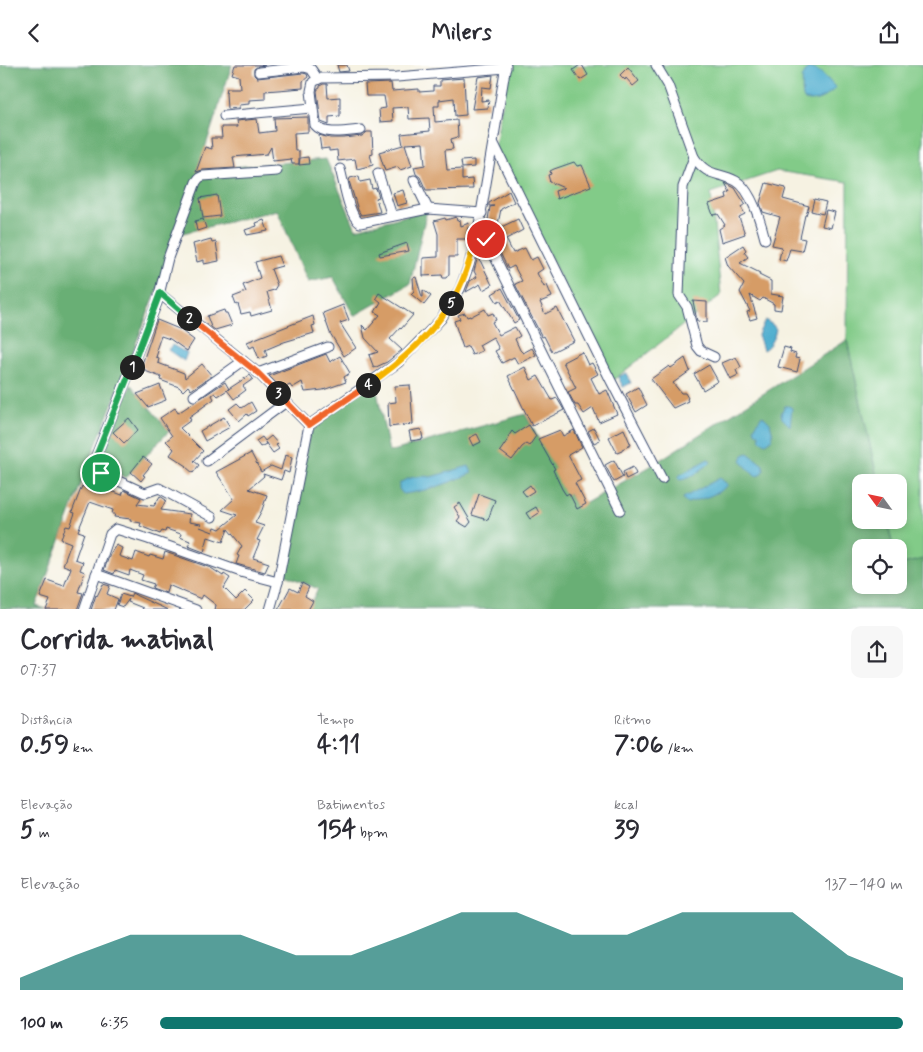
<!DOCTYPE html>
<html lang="pt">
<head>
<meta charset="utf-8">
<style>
  :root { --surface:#fff; --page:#f7f7f7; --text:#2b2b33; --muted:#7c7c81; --accent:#0f766e }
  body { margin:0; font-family:Mynerve,sans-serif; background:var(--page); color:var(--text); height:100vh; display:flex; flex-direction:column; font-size:19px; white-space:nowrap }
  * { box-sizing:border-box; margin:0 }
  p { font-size:16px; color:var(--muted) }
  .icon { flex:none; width:28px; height:28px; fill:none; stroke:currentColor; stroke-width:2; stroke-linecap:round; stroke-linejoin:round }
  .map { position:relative; height:544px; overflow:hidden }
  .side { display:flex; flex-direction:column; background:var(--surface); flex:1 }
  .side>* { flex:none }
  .needle { width:32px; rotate:303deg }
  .tools { position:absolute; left:852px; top:409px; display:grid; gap:10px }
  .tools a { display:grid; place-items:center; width:55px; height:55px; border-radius:10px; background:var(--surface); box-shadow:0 2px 8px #0003; font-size:25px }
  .pin { position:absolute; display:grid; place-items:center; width:42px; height:42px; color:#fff; margin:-21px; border:2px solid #fff; border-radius:50%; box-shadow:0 1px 5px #0007 }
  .km { position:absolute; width:25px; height:25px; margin:-12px; border-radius:50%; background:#222; color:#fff; font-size:14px; line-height:25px; text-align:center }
  .round { display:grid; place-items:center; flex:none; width:52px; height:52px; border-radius:10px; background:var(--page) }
  .headline { display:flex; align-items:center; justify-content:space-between; height:85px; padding:0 20px }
  h1 { font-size:28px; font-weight:800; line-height:38px }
  .figures { display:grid; grid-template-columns:repeat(3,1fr); gap:8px; height:85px; padding:5px 20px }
  .figures div { display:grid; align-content:center }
  .figures b { font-size:25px; font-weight:800 }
  .figures small { font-size:14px; font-weight:400 }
  .figures p { font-size:14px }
  .chart { height:140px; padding:10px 20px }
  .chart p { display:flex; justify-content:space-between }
  .chart svg { width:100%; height:90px; margin-top:5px; fill:var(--accent); opacity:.7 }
  ul { padding:0 20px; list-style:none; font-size:16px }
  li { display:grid; grid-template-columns:80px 60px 1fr; align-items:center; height:38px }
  li i { height:12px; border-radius:6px; background:var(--accent) }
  header { display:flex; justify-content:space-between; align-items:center; height:65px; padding:0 20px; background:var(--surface); font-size:22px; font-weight:800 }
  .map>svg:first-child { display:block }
  .green { fill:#82cb88; stroke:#4e7d73 }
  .forest { fill:#69af74; stroke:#426f69 }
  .water { fill:#50aecf; stroke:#366e96 }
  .building { fill:#d69c66 }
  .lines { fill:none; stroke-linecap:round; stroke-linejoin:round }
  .street-casing { stroke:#3c4c72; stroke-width:11 }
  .street { stroke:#fff; stroke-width:9 }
  .split-1-casing { stroke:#fff; stroke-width:10 }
  .split-2-casing { stroke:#fff; stroke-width:10 }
  .split-3-casing { stroke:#fff; stroke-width:10 }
  .split-4-casing { stroke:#fff; stroke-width:10 }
  .split-5-casing { stroke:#fff; stroke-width:10 }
  .split-6-casing { stroke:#fff; stroke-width:10 }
  .split-1 { stroke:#22a559; stroke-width:6 }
  .split-2 { stroke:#22a559; stroke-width:6 }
  .split-3 { stroke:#f0652b; stroke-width:6 }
  .split-4 { stroke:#f0652b; stroke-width:6 }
  .split-5 { stroke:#f5b400; stroke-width:6 }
  .split-6 { stroke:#f5b400; stroke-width:6 }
</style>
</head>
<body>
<header><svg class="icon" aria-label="back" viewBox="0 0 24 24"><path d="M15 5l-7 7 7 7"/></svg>Milers<svg class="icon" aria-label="share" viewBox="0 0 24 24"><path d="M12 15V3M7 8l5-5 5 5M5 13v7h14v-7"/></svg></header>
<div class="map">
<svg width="923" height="545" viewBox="0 0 923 545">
  <rect width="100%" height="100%" fill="#fff"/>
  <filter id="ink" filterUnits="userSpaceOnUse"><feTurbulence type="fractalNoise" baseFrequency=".02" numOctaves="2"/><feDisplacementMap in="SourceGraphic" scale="10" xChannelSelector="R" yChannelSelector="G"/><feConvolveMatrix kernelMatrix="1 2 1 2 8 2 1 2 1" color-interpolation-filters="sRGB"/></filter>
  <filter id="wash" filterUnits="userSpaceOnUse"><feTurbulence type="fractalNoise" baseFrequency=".0096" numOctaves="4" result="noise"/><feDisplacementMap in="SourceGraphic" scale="20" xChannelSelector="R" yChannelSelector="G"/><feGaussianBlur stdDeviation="1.12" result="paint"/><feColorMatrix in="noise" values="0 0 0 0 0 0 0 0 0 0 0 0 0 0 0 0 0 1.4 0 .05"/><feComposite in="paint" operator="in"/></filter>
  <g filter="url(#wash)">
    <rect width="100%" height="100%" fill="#f6f2e2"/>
    <!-- green -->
    <path class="green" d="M508 0H923V494L899 500V482H893L887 455H899V418L878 417 847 275 848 117 777 106 711 128 721 230 612 316 495 82Z"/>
    <!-- forest -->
    <g class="forest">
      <path d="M0 0H232L198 105 326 94 356 164 427 145 410 219 354 251 333 212 308 217 277 145 179 169 85 408 36 541 46 544H0Z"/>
      <path d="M847 275 878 417 861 418V455H887L893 482H861V520H899V500L923 494V544H307L318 524 286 510 310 361 375 316 389 387 525 349 577 443 649 402Z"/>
      <path d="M131 320 169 366 126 413 99 399Z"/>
    </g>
    <!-- water -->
    <g class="water">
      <path d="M808 3C821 4 827 14 836 23 828 30 817 39 804 35 801 28 803 21 802 13Z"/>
      <path d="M765 255 773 260 776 264C774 272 771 281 763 285L758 270Z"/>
      <path d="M172 280 187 288 184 296 168 285Z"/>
      <path d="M626 308 631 318 623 322 618 312Z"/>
      <path d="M785 341H789L792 343 790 361 782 353 781 348Z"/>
      <path d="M762 350 770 358 773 370 771 375 766 378 760 375 759 369 756 368 754 363Z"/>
      <path d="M748 388 763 400 764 405 760 410 755 411 741 396 743 390Z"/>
      <path d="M708 394 710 395 711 397C702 404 691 414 680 415L678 413 680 410Z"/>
      <path d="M469 401 472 408C449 418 428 426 403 429L399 424V419C406 412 422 410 431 412Z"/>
      <path d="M720 413 728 420C717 430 702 434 687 438L685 437 683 433Z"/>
    </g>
    <g id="blocks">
      <!-- building -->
      <g class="building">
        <path d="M235 0H265L258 1 254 4V10L257 13 303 8 307 9 308 12 303 16V23L265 26V34L249 35V39L239 40V43L227 44 226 28 227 23H240L239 11 232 9Z"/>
        <path d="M337 0H347L349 6 339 7Z"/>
        <path d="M580 0H582L588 10 580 15 573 5Z"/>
        <path d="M628 2 639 16 633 21 626 13 625 15 620 10Z"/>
        <path d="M493 10 491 23 482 22 481 36 489 35 488 43 472 44 478 12Z"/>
        <path d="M464 13 466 50 455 51 454 33 439 35V41H434L435 57 457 55 458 72 451 74 453 84 445 85 447 105 462 104V115L472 114 473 124 426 125 420 112 416 109 414 102 425 100 423 78 405 79 412 101 400 105 398 102 385 106 379 87 403 80 401 69 430 66 429 53 409 54 408 42 392 43 393 56 380 57 379 44 386 43 384 31H366L365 19 391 18 392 26 419 24V27L433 26V21H440V15Z"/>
        <path d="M323 19H327L328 33 340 32V51L329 52V60L321 57 317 26 318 24 320 23V21Z"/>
        <path d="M308 52V67L294 68 295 86H299V99H292L291 94 273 96 271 82 267 89 233 92 235 103 203 105 196 107 205 82 212 84 211 73H222L221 62H237L236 56 257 54 259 68 275 66 274 53Z"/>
        <path d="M367 67H372L373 89 370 90 373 100 357 104 355 94 338 96 337 85 329 86V83L321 84 319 70 330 73H344L362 71Z"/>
        <path d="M308 92 309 99 299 100 300 93Z"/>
        <path d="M474 95V102L462 103 461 96Z"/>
        <path d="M574 97 577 101 582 100 591 121 557 134 555 126 564 123 550 117 548 110 551 109 550 106 554 104Z"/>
        <path d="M359 111 360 117 370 115 372 124 376 123 379 132 376 133 380 147 361 150 358 145 349 116 350 113Z"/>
        <path d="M725 118 735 123 745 139 741 142 745 149 739 152 745 169 722 177 719 164 725 160 718 149 713 150 709 139 727 133 726 129 730 127Z"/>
        <path d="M766 118 786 123 783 134 809 141 806 150H805L800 173 805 174 802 186 790 184 786 196 779 194 782 182 772 180 780 152 763 147 760 138Z"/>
        <path d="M403 125 407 138 397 141 393 128Z"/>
        <path d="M509 126 514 137 501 144 497 164 518 154 523 165 506 174 513 188 525 183 531 195 537 192 543 204 537 208 544 222 547 220 552 232 540 237 545 249 557 243 574 276 552 287 544 271 542 272 515 219 522 216 514 201 508 204 487 161 490 142 494 141H489V138Z"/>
        <path d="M217 130 220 151 203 153 200 133Z"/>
        <path d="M814 134 826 137 823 149 811 146Z"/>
        <path d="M826 145 835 147 831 163 822 161Z"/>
        <path d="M456 152 457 156 460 155 461 161 469 158 466 174H457V192H449V209L446 213H443L442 210 423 211V193L438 192V169L434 156 445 153 446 155Z"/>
        <path d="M203 154 206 163 197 166 195 156Z"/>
        <path d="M264 155 268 166 247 170 245 165 257 161 256 158Z"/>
        <path d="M211 174 212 178 216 177 219 196 204 199V195L197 197 193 179Z"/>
        <path d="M407 178 409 186 380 191 379 188Z"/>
        <path d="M743 180 746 185 744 187 748 192 740 198 760 208 759 210 771 216V229L783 231 781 245 774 244V239L763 233 760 236 750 230 757 253 750 255 747 247 750 246 740 227 744 219 728 201 725 192Z"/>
        <path d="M278 191 282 201 271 204 277 220 274 225 267 227 272 245 251 251 250 247 241 249 238 239 236 240 233 232 246 227 243 220 260 213 255 197Z"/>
        <path d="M478 191 492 220 483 225 480 219 466 227 470 216 477 212 474 206Z"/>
        <path d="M416 212 422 232H423V225L431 231 424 240 411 229 414 226 413 213Z"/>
        <path d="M502 223 519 255 514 258 500 235 497 237 492 229Z"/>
        <path d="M379 228 413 250 401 264 400 263 390 274 402 285 387 297 374 303 369 290 378 287 365 273 362 260 367 265 380 250 375 247 381 237 376 233Z"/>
        <path d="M693 236 707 237V257L697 256Z"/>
        <path d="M343 240 349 255 340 258 356 283 344 291 330 268 323 248Z"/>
        <path d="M485 244 488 250 493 248 496 255 492 257 499 270 515 262 520 271 515 274 520 285 523 288 532 283 536 290 518 299 514 292 502 298 495 286 499 284 493 272 479 280 482 286 472 290 468 281 463 283 454 256 460 254 458 250 465 248 467 252 470 251V252Z"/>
        <path d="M224 245 225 248H227L232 260 215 265 211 262 207 251Z"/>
        <path d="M313 251 315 260 312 261 314 268 284 277 265 285 267 291 259 294 254 281 250 283 247 277Z"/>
        <path d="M157 255 179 264 194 275 187 286 170 274 161 271 156 285 158 286 156 292 159 293 158 298 184 308 185 313 202 299 212 311 191 325 188 321 183 326 179 322 160 315 161 312 145 306V304L141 302Z"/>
        <path d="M784 282 791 284 790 287 796 289 795 293 800 294 797 307 778 302Z"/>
        <path d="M582 287 588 300 592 298 598 309 591 313 599 329 607 325 617 349 599 357 593 343 584 349 578 340H575L568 327 576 323 563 297Z"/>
        <path d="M326 289 330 297 340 291 350 308 344 312 346 317 323 325 305 327 302 317 292 323 290 320 282 324 269 311Z"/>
        <path d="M736 292 741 302 736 305 738 310 730 314 722 298Z"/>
        <path d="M685 293 690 306 673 318 681 328H685L688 333 687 334 688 336 673 343 651 314 669 301 671 303Z"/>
        <path d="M709 300 718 316 703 325 694 309Z"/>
        <path d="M525 302 531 315 538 311 552 335 557 333 564 345 532 361 508 311Z"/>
        <path d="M250 310 253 314 243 321 246 325 234 334 227 325Z"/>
        <path d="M225 317 229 324 218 331 215 328 212 330 214 334 189 352 191 355 180 363 203 386 194 396 199 400 193 408 186 402 187 401 170 390 174 384 166 376 172 371 160 353 175 343 178 348Z"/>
        <path d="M160 320 166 335 148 342 137 329Z"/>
        <path d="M410 320 413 359 389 362 388 338 396 337 395 321Z"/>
        <path d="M638 322 647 340 636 347 626 329Z"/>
        <path d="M251 337 256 346 248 351 247 349 239 356 229 344 237 338 242 343Z"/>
        <path d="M224 352 230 362 205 376 200 366Z"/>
        <path d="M129 353 138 365 124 378 113 367Z"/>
        <path d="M529 360 536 371 529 381 526 379 522 382 512 395 500 386 509 373 508 372 512 366 515 369Z"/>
        <path d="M594 363 600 375 594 378 588 366Z"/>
        <path d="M421 364 423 374 411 376 409 366Z"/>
        <path d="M624 364 631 380 622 384V386L617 388 609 372Z"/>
        <path d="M560 365 563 371 574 365 582 382 568 390 581 415 575 418 586 439 577 444 569 428 566 430 562 424 553 405 555 404 538 374Z"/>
        <path d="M477 369 481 377 473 381 469 373Z"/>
        <path d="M271 371 278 379 276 380 279 384 273 388 265 377 266 379 260 382 256 376 262 372 265 376Z"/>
        <path d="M251 388 261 407 271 401 281 405 285 390 292 392 289 408 284 406 281 415 263 409 264 411 249 424 267 430 262 445 255 458 264 461 257 475 260 476 253 493 269 498 265 507 236 499 239 491 237 490 242 481 228 464 223 477 208 472 204 487 188 481 190 476 180 472 181 469 166 464 165 467 162 466 160 469 140 461 141 458 130 456 131 454 114 452 115 449H112L113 445 90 437 78 466 84 468 75 494 83 497 80 505 85 507 78 527 83 528 77 545H46L50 535 40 532 47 515 64 521 71 503 63 500 71 478 61 474 66 461 70 462 75 448 72 447 82 421 101 428 102 425 108 427 109 425 122 430 124 425 141 433 137 439 154 441 160 431 166 435 161 445 190 449 189 457 201 459 200 462 213 467 215 462 220 464 237 450 222 445 234 434 216 407Z"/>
        <path d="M143 392 152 399 143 410 145 411 141 416 131 407Z"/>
        <path d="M101 395 118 405 116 408 102 401 100 398Z"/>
        <path d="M614 395 623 412 614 417 605 400Z"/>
        <path d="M633 402 636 409 626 414 623 407Z"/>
        <path d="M530 420 534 426 526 431 522 426Z"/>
        <path d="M479 429 495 435 488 455 472 450Z"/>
        <path d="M460 438 471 457 467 462 457 456 460 452 454 442Z"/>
        <path d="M536 442 539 448 530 454 526 448Z"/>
        <path d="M116 480 122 483 119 491 133 496 136 487 149 492 150 490 163 494 165 487 211 503 223 511 224 509 230 513 224 523 236 535 245 526 254 535 244 545H215L216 540 203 530 201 534 168 520 166 528 152 523 154 519 141 515 143 510 130 505 129 510 115 505 114 509 104 505 110 489Z"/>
        <path d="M302 518 309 522 305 531 313 536 308 545H278L290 523 298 527Z"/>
        <path d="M103 519 110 521 107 529 118 534 114 545H91L96 530 97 531Z"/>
        <path d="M132 528 137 531 168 545H142L143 543 128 537 129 534 123 542 117 540 121 529 130 532Z"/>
      </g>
    </g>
  </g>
  <g filter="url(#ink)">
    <use href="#blocks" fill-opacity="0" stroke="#3c4c72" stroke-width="1"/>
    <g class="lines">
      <!-- street casing -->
      <g class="street-casing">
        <g id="street">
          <path d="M656 0 668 20 694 92C708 113 717 106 736 116 751 124 761 158 765 174"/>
          <path d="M259 7 304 2 311 4 318 14"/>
          <path d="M224 51 312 43"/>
          <path d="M361 65C348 66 324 71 315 60L311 26 313 17 321 13 397 12 506 3"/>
          <path d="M494 79 611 316 662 414"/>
          <path d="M694 92 683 122 679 230 687 242 697 281 701 286 714 292"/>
          <path d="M340 104C344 117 348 150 360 158L428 144 482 148"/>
          <path d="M378 108 392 151"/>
          <path d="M414 115 428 144"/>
          <path d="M479 160 620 445"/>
          <path d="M160 229 258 308 286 337"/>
          <path d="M258 308 328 282"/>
          <path d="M194 331 243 296"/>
          <path d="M309 360 399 297 441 254 460 224 469 200 479 160 506 0"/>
          <path d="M207 396 286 337 309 360"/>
          <path d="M212 452 159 423 145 428 101 408C96 405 93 402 94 396L157 238 168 193 196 117 199 113 203 111 277 106"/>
          <path d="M96 509 196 545"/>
          <path d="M84 545 110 469 116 464 148 474 244 508 278 517"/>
          <path d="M270 545 278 517 309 360"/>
        </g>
      </g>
      <!-- street -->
      <use href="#street" class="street"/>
    </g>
  </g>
  <g class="lines" filter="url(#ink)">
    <!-- split-1 casing -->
    <g class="split-1-casing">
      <path id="split-1" d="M101 408C96 405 93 402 94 396L132 302"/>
    </g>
    <!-- split-2 casing -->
    <g class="split-2-casing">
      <path id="split-2" d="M132 302 160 228 189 253"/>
    </g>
    <!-- split-3 casing -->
    <g class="split-3-casing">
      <path id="split-3" d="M189 253 258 308 278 328"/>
    </g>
    <!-- split-4 casing -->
    <g class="split-4-casing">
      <path id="split-4" d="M278 328 309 360 368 320"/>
    </g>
    <!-- split-5 casing -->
    <g class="split-5-casing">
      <path id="split-5" d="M368 320C400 298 430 272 451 238"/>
    </g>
    <!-- split-6 casing -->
    <g class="split-6-casing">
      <path id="split-6" d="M451 238C466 214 472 187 480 160L486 174"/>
    </g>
    <!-- split-1 -->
    <use href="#split-1" class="split-1"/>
    <!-- split-2 -->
    <use href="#split-2" class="split-2"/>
    <!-- split-3 -->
    <use href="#split-3" class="split-3"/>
    <!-- split-4 -->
    <use href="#split-4" class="split-4"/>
    <!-- split-5 -->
    <use href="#split-5" class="split-5"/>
    <!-- split-6 -->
    <use href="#split-6" class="split-6"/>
  </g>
</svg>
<div class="tools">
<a><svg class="needle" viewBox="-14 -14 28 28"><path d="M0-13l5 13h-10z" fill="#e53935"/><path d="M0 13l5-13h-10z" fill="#7c7c81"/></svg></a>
<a><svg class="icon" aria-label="locate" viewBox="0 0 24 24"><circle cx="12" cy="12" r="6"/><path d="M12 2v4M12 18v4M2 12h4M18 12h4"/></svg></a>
</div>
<div class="pin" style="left:101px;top:408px;background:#1e9e55"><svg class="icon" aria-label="arrive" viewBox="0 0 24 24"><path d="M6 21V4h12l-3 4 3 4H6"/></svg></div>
<div class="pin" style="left:486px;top:174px;background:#d93025"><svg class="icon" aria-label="check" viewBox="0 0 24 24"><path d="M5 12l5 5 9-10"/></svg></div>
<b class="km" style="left:132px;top:302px">1</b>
<b class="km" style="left:189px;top:253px">2</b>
<b class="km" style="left:278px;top:328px">3</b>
<b class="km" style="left:368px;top:320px">4</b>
<b class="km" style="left:451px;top:238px">5</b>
</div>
<section class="side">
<div class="headline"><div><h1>Corrida matinal</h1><p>07:37</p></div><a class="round"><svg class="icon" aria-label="share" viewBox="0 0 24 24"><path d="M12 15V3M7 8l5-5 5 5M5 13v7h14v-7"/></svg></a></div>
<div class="figures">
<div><p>Distância</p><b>0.59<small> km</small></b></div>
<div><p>Tempo</p><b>4:11</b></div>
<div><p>Ritmo</p><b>7:06<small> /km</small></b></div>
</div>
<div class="figures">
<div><p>Elevação</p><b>5<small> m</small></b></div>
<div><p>Batimentos</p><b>154<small> bpm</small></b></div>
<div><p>kcal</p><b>39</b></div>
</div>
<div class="chart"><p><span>Elevação</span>137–140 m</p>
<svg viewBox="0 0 160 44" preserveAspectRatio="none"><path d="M0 44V38L10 27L20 17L30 17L40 17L50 27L60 27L70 17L80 6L90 6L100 17L110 17L120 6L130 6L140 6L150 27L160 38V44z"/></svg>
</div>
<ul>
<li><b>100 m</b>6:35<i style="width:100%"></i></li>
</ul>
</section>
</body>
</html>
